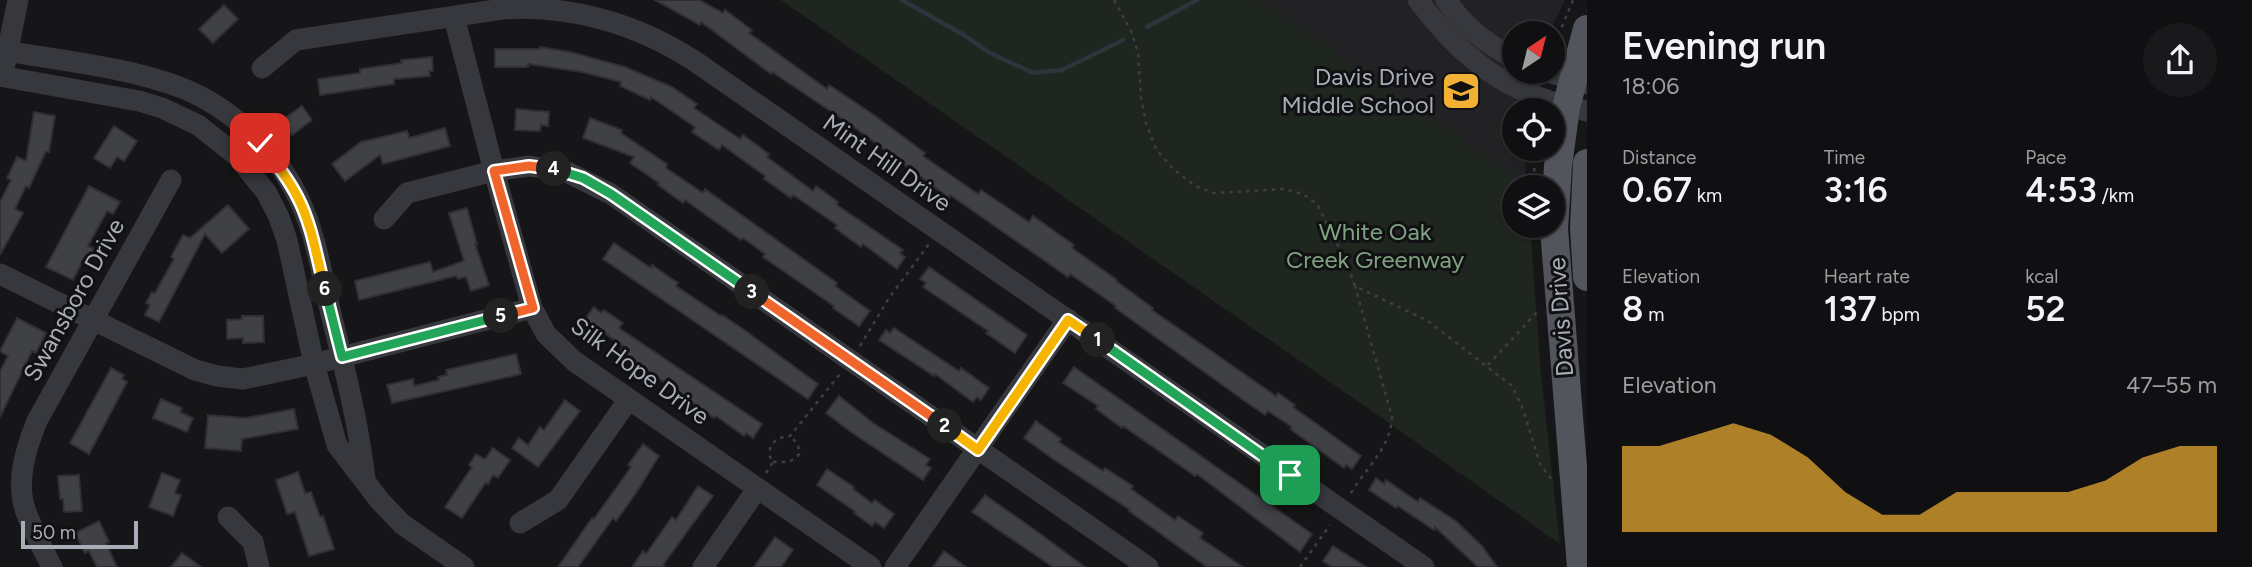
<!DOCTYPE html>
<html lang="en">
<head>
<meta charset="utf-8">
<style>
  :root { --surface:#101012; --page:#19191b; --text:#f1f3f6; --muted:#9c9d9f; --line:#303032; --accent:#f2b134 }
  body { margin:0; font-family:Figtree,sans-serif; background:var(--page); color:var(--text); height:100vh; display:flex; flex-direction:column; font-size:26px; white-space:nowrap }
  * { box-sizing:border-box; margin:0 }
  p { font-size:23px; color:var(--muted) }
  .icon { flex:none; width:38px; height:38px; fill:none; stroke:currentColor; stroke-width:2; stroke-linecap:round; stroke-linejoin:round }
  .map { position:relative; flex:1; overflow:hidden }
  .panel { display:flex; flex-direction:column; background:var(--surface); width:665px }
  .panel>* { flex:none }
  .needle { width:46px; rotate:35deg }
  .tools { position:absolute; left:1502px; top:21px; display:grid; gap:14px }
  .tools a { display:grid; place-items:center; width:63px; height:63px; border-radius:50%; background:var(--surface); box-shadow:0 2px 5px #0004,0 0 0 2px var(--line); font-size:35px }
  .scale { position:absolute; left:21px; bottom:18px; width:117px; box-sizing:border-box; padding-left:7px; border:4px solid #a8adb8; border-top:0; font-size:19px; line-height:24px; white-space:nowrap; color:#a8adb8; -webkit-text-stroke:5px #111113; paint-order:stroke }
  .pin { position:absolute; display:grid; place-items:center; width:60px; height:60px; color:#fff; margin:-30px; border-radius:14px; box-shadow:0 4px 10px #0006 }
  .km { position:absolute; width:35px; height:35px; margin:-18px; border-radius:50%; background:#222; color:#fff; font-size:19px; line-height:35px; text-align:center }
  .round { display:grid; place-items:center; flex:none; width:74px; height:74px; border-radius:37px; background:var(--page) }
  .overview { display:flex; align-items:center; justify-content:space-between; height:119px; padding:0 35px }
  h1 { font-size:38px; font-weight:600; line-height:52px }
  .stats { display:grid; grid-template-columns:repeat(3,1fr); gap:10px; height:119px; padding:7px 35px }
  .stats div { display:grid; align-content:center }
  .stats b { font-size:35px; font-weight:600 }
  .stats small { font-size:19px; font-weight:400 }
  .stats p { font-size:19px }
  .chart { height:196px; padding:14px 35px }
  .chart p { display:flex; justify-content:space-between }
  .chart svg { width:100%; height:126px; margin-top:7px; fill:var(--accent); opacity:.7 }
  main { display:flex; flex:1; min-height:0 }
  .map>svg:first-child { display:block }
  .built { fill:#222225 }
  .green { fill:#1e261f }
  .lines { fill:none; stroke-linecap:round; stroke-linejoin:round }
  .stream { stroke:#2c353c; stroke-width:4.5 }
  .building { fill:#404145; stroke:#303034; stroke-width:2 }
  .path { stroke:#3d3f44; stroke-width:2.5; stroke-dasharray:3.5 5; stroke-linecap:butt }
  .minor { stroke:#37383d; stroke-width:21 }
  .major { stroke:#53555c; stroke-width:28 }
  .split-1-casing { stroke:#fff; stroke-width:14 }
  .split-2-casing { stroke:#fff; stroke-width:14 }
  .split-3-casing { stroke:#fff; stroke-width:14 }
  .split-4-casing { stroke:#fff; stroke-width:14 }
  .split-5-casing { stroke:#fff; stroke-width:14 }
  .split-6-casing { stroke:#fff; stroke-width:14 }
  .split-7-casing { stroke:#fff; stroke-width:14 }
  .split-1 { stroke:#22a559; stroke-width:9 }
  .split-2 { stroke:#f5b400; stroke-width:9 }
  .split-3 { stroke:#f0652b; stroke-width:9 }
  .split-4 { stroke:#22a559; stroke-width:9 }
  .split-5 { stroke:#f0652b; stroke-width:9 }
  .split-6 { stroke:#22a559; stroke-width:9 }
  .split-7 { stroke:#f5b400; stroke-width:9 }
  .labels { text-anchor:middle; stroke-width:6; stroke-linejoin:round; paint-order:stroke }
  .poi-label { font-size:24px; fill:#a8adb8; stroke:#111113; text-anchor:end }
  .street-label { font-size:24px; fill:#a8adb8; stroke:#111113 }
  .park-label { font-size:24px; fill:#7fa381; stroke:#111113 }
</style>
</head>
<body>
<main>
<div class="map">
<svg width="1587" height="567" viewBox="0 0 1587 567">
  <rect width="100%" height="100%" fill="#161618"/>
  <!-- built -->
  <path class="built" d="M1259 0H1565L1549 33H1514V72H1533L1529 110H1514V149H1525L1526 184Z"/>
  <!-- green -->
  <path class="green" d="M781 0H1261L1526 184 1527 187H1514V226H1530L1541 374 1560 544 1399 430Z"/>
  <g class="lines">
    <!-- stream -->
    <g class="stream">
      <path d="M902 0 964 35 990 53 1033 73 1062 70 1123 40"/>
      <path d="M1147 27 1197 0"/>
    </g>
  </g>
  <!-- building -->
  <g class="building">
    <path d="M655 0H699L723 13 725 10 752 30 749 33 827 89 829 85 874 115 925 153 923 156 978 194 981 190 1029 222 1033 216 1057 233 1074 245 1072 248 1117 280 1116 281 1153 308 1152 310 1276 396 1278 393 1295 405 1293 407 1361 456 1352 469 1346 465 1344 468 1290 429 1292 427 1268 411 1265 415 1242 399 1115 308 1116 306 1070 274 1068 277 950 195 949 198 854 127 772 72 771 74 701 22 700 25Z"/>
    <path d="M224 5 238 19 213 43 199 29Z"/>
    <path d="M540 47 570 52 625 67 672 87 697 104 694 108 740 139 743 135 769 154 767 157 813 191 816 186 838 202 837 205 903 250 900 253 905 257 897 269 863 244 861 247 835 228 837 225 793 195 791 198 764 179 765 176 722 145 719 150 692 132 695 127 651 97 650 100 620 86 621 82 582 72 528 64V67H495V49H540Z"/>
    <path d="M432 57 433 71H429L430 76 394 79V84L320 95 318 79 360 73V69L402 63 401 60Z"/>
    <path d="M302 106 312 120 292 135 281 121Z"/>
    <path d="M516 109 549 112 548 126 541 125 540 131 515 130Z"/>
    <path d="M34 112 55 116 49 152 46 151 29 188 26 186 15 209 23 213 0 255V202L11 180 7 178 17 157 26 161Z"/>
    <path d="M590 118 622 130 621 133 667 164 666 168 703 193 705 189 837 283 835 286 870 311 859 326 833 308 834 306 763 257 765 254 743 238 741 240 685 200 683 203 658 185 659 183 630 163 634 157 583 138Z"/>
    <path d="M114 126 137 141 124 161 117 157 110 168 94 158Z"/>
    <path d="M445 128 450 146 383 164 380 155 345 181 332 164 361 142 407 131 409 138Z"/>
    <path d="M89 186 120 202 113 214 107 211 88 246 95 249 88 263 83 260 73 280 46 267Z"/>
    <path d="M228 205 249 229 222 253 205 234 159 322 145 315 150 305 146 303 152 292 155 293 174 259 171 257 183 235 190 238Z"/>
    <path d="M467 208 477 244H475L489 285 471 291 466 277 458 279 456 276 359 300 355 281 430 262 433 272 464 261 449 213Z"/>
    <path d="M614 243 651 268 652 265 678 283 676 286 721 316 722 315 743 329 818 384 808 399 603 259Z"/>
    <path d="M929 267 1027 335 1015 353 986 333 988 331 923 287 926 283 920 279Z"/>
    <path d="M594 307 601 313 604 310 623 323 619 328 762 424 753 438 746 433 744 436 716 416 714 418 620 351 623 346 596 327 593 331 582 323Z"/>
    <path d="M242 316H263L264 342 243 343V338L227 339V320L242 319Z"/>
    <path d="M17 318 46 333 36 353 32 351 0 417V371L8 356 0 351Z"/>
    <path d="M894 328 959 371 961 368 989 388 981 400 977 397 973 402 935 374 934 376 879 340 886 330 890 333Z"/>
    <path d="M516 354 521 374 392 403 387 385 413 379 414 386 439 380 438 377 447 375 446 370Z"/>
    <path d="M1074 367 1312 534 1300 552 1197 474 1195 476 1123 426 1122 428 1096 409 1098 406 1063 383Z"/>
    <path d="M111 368 124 375 122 379 127 382 89 454 70 443Z"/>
    <path d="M839 396 873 423 930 459 926 465 931 468 923 480 851 432 826 413Z"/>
    <path d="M161 399 182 408 180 412 193 418 187 432 153 418Z"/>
    <path d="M565 400 580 411 538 467 512 448 519 438 528 445 540 427 544 430Z"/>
    <path d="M294 409 298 429 242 439 241 451 205 448 208 415 246 418Z"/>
    <path d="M1036 421 1061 439 1059 442 1103 471 1105 468 1133 486 1131 489 1175 520 1178 516 1203 533 1200 538 1243 567H1207L1129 511 1130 510 1056 461 1024 438Z"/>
    <path d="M643 444 659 456 636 493 616 521 613 518 578 567H558L592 518 594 519 631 467 628 465Z"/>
    <path d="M493 448 510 460 498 478 493 475 488 484 486 482 462 518 445 507 472 467 469 465 476 454 485 459Z"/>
    <path d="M827 469 854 487 853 489 872 503 875 500 894 514 884 528 875 522 872 526 854 513 856 512 817 485Z"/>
    <path d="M298 472 305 493 311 492 320 517 323 516 334 549 309 556 295 512 287 514 276 480Z"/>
    <path d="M162 473 180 480 175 493 181 495 173 516 149 507Z"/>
    <path d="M79 475 82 511 64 512 63 499H60L58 476Z"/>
    <path d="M1376 478 1384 484 1386 480 1418 502 1420 498 1456 521 1482 546 1497 567H1478L1435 527 1434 530 1398 506 1396 508 1369 490Z"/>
    <path d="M698 486 713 496 663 565 665 567H632L643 551 646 554 672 517 676 520Z"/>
    <path d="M985 495 1039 533 1085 567H1053L972 512Z"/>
    <path d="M99 521 109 542 106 543 117 567H97L89 551 85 553 75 533Z"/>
    <path d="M775 537 793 550 781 567H754Z"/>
    <path d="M1333 546 1366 567H1332L1323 561Z"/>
    <path d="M944 551 966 567H933Z"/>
    <path d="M182 553 201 567H171Z"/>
  </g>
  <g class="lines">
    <!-- path -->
    <g class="path">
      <path d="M1114 0 1131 31 1138 52 1141 98 1146 123 1156 149 1172 168 1195 186 1214 193 1284 189 1303 194 1317 204 1345 259 1355 286 1428 321 1512 386 1523 409 1540 464 1552 480"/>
      <path d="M1552 41 1561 29 1573 0"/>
      <path d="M1534 180 1535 149"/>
      <path d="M860 346 889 298 929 244"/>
      <path d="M1488 365 1538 311"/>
      <path d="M773 462C785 462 793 463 800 453L797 443 790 436"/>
      <path d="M766 473 773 462 769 455C770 442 778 437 790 436L840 374"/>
      <path d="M1351 493C1366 468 1391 447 1392 417L1355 286"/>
      <path d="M1300 567 1330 525"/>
    </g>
    <!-- minor -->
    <g class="minor">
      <path d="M1418 0C1465 62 1509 95 1587 111"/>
      <path d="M1446 0C1464 26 1485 44 1514 58"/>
      <path d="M454 17 494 171 532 308 546 334 574 361 871 567"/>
      <path d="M0 50C57 60 128 67 182 88 232 108 276 150 299 199 317 237 323 282 333 322 346 374 359 426 365 479"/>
      <path d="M5 64 18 0"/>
      <path d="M262 68 296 40 502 9C569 4 637 24 693 60L1424 567"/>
      <path d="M1548 72 1587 84"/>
      <path d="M0 76 139 101 162 108 198 125 236 155 266 192 278 215 287 240 314 364 337 445 380 501 402 524 464 567"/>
      <path d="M384 219 407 193 494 171 529 166 567 172 611 194 1148 567"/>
      <path d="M0 274 195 370 217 376 243 379 314 364 532 308"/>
      <path d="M228 517 253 542 259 567"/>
      <path d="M520 523 558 500 629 399"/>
      <path d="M52 567C43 549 33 531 26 512 15 482 26 448 37 421L171 180"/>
      <path d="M703 567 757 489"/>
      <path d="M895 567 1068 319"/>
    </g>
    <!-- major -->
    <g class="major">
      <path d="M1587 163 1584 228 1587 277"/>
      <path d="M1581 567 1554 229 1558 166 1566 107 1587 29"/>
    </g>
  </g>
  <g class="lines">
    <!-- split-1 casing -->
    <g class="split-1-casing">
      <path id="split-1" d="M1098 340 1290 475"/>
    </g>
    <!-- split-2 casing -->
    <g class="split-2-casing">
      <path id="split-2" d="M945 426 978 450 1068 320 1098 340"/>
    </g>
    <!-- split-3 casing -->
    <g class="split-3-casing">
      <path id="split-3" d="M752 292 945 426"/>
    </g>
    <!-- split-4 casing -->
    <g class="split-4-casing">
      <path id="split-4" d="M554 169 583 178 611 194 752 292"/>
    </g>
    <!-- split-5 casing -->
    <g class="split-5-casing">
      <path id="split-5" d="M501 316 533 308 494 171 529 166 554 169"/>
    </g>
    <!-- split-6 casing -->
    <g class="split-6-casing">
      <path id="split-6" d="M325 289 342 357 501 316"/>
    </g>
    <!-- split-7 casing -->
    <g class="split-7-casing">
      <path id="split-7" d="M260 143C274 160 288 178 298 198 312 225 317 259 325 289"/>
    </g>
    <!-- split-1 -->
    <use href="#split-1" class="split-1"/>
    <!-- split-2 -->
    <use href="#split-2" class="split-2"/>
    <!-- split-3 -->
    <use href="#split-3" class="split-3"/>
    <!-- split-4 -->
    <use href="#split-4" class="split-4"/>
    <!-- split-5 -->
    <use href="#split-5" class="split-5"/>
    <!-- split-6 -->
    <use href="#split-6" class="split-6"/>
    <!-- split-7 -->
    <use href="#split-7" class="split-7"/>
  </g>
  <!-- icons -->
  <defs>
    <g id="school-square" transform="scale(2.0125)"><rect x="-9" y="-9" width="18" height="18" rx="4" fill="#f2b134" stroke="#111113"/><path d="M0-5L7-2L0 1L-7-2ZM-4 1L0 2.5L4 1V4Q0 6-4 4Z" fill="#111"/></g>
  </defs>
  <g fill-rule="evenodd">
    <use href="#school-square" x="1461" y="91"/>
  </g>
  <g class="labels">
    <!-- poi labels -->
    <g class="poi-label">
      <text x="1434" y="85">Davis Drive<tspan x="1434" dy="28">Middle School</tspan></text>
    </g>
    <!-- street labels -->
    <g class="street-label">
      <text transform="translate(887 163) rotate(35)" y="8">Mint Hill Drive</text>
      <text transform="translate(74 300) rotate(-61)" y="8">Swansboro Drive</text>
      <text transform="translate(1561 317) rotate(-94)" y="8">Davis Drive</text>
      <text transform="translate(640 371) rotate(36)" y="8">Silk Hope Drive</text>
    </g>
    <!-- park labels -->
    <g class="park-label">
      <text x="1375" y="240">White Oak<tspan x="1375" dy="28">Creek Greenway</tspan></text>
    </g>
  </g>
</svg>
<div class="tools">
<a><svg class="needle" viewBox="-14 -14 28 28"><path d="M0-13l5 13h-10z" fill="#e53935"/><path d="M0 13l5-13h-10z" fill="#9c9d9f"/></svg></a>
<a><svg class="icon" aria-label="locate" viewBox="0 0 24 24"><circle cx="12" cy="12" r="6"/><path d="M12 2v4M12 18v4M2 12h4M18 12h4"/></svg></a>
<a><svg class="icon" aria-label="layers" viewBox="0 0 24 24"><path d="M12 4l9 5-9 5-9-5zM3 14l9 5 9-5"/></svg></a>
</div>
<div class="scale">50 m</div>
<div class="pin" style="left:1290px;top:475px;background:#1e9e55"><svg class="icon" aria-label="arrive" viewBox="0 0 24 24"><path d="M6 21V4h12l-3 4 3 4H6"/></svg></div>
<div class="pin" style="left:260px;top:143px;background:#d93025"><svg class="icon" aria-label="check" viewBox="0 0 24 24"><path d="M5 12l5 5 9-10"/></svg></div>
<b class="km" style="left:1098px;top:340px">1</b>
<b class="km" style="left:945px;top:426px">2</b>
<b class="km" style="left:752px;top:292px">3</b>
<b class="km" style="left:554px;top:169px">4</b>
<b class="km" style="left:501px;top:316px">5</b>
<b class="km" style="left:325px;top:289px">6</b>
</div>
<section class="panel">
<div class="overview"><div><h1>Evening run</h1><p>18:06</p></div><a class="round"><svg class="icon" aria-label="share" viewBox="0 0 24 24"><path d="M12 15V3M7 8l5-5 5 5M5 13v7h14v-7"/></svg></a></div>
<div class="stats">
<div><p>Distance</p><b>0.67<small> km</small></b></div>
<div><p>Time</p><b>3:16</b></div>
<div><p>Pace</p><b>4:53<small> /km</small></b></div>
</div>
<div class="stats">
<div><p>Elevation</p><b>8<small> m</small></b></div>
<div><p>Heart rate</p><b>137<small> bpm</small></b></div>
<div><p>kcal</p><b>52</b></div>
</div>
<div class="chart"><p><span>Elevation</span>47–55 m</p>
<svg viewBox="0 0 160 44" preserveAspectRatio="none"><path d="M0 44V14L10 14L20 10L30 6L40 10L50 18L60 30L70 38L80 38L90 30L100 30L110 30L120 30L130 26L140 18L150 14L160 14V44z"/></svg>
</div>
</section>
</main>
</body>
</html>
